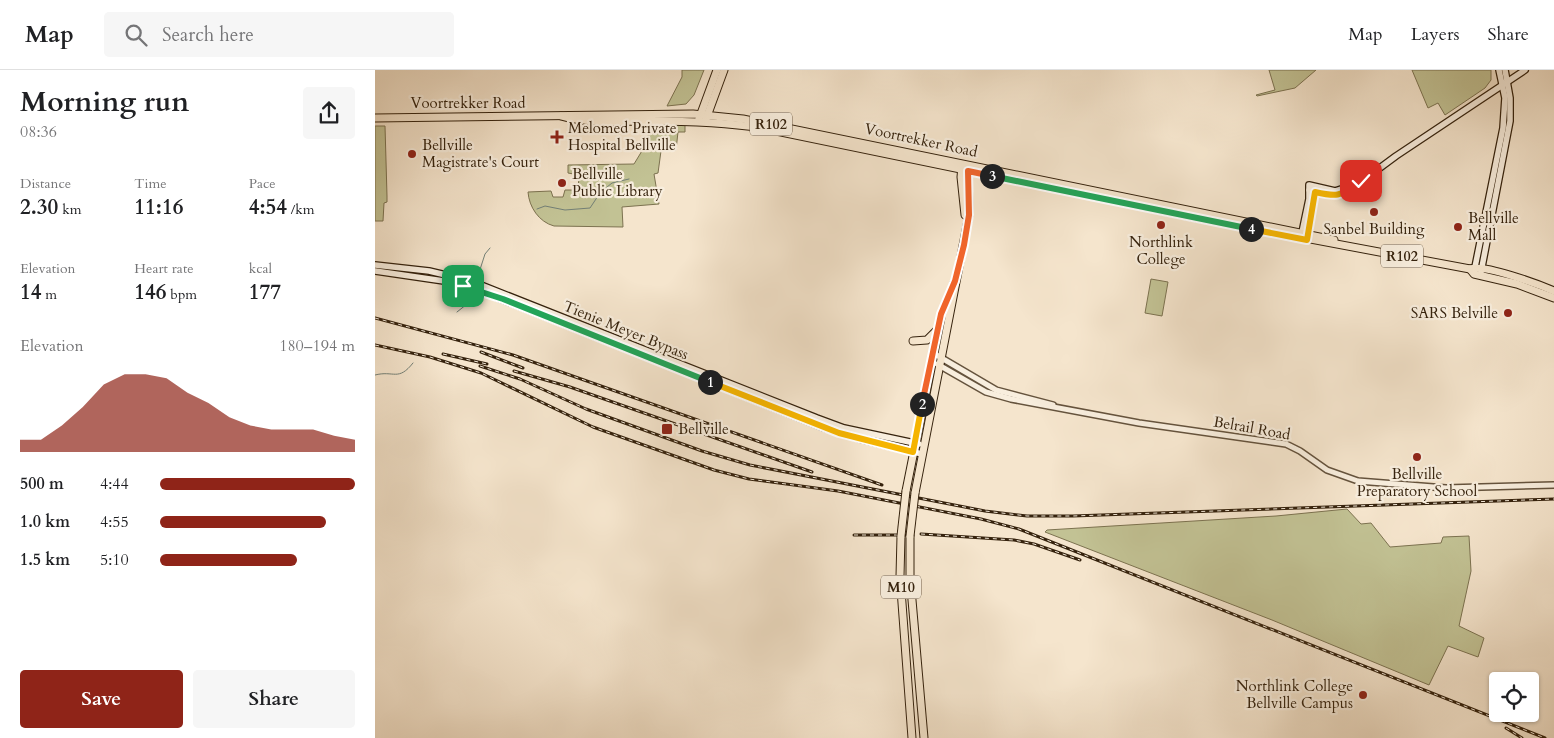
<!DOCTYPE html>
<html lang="en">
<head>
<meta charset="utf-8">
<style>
  :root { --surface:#fff; --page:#f6f6f6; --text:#202124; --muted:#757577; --line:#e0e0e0; --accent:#8f2418 }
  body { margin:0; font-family:Cardo,serif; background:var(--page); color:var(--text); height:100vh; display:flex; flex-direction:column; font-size:19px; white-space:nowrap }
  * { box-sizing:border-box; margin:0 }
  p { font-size:16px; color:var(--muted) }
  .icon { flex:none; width:28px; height:28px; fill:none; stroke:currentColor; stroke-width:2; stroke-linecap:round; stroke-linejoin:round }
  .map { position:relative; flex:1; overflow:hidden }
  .drawer { display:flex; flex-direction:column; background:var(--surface); width:375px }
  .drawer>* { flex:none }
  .tools { position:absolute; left:1114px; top:602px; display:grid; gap:10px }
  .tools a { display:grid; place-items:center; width:50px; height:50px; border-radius:5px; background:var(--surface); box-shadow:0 1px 4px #0004; font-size:25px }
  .pin { position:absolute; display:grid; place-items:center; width:42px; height:42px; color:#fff; margin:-21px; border-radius:10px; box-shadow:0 2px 8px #0006 }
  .km { position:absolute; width:25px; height:25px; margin:-12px; border-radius:50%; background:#222; color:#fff; font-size:14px; line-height:25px; text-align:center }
  .round { display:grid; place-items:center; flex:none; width:52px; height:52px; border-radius:5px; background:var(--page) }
  .summary { display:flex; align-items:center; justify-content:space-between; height:85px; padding:0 20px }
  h1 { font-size:28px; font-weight:600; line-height:38px }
  .stats { display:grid; grid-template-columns:repeat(3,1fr); gap:8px; height:85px; padding:5px 20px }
  .stats div { display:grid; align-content:center }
  .stats b { font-size:21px; font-weight:600 }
  .stats small { font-size:14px; font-weight:400 }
  .stats p { font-size:14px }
  .chart { height:140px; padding:10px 20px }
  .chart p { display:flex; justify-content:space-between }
  .chart svg { width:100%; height:90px; margin-top:5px; fill:var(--accent); opacity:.7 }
  .cta { display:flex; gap:10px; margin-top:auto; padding:10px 20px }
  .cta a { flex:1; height:58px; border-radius:5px; background:var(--accent); color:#fff; font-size:20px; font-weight:600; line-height:58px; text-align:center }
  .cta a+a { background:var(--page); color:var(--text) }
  ul { padding:0 20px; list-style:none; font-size:16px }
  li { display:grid; grid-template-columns:80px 60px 1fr; align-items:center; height:38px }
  li i { height:12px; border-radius:6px; background:var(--accent) }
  header { display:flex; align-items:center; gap:30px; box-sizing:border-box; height:70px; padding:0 25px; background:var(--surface); border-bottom:1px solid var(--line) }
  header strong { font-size:24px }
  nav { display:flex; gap:28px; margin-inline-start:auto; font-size:18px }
  .search { width:350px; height:45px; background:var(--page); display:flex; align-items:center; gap:12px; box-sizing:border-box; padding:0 18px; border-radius:5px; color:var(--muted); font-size:19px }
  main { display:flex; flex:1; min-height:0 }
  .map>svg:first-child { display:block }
  .green { fill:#c2c294; stroke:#7c7250 }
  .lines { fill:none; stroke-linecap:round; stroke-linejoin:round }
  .stream { stroke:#738077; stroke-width:1 }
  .tertiary-casing { stroke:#65533d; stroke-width:8 }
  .secondary-casing { stroke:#35220d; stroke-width:8 }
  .primary-casing { stroke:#35220d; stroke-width:9 }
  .tertiary { stroke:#f8eede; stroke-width:5 }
  .secondary { stroke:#f8eede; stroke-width:5.5 }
  .primary { stroke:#f5e5cd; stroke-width:7 }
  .rail-casing { stroke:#35220d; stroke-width:3 }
  .rail { stroke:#f8eede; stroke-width:1; stroke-dasharray:4; stroke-linecap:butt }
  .primary-bridge-casing { stroke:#35220d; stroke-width:9; stroke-linecap:butt }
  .primary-bridge { stroke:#f5e5cd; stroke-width:7 }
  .split-1-casing { stroke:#fff; stroke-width:10 }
  .split-2-casing { stroke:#fff; stroke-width:10 }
  .split-3-casing { stroke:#fff; stroke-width:10 }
  .split-4-casing { stroke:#fff; stroke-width:10 }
  .split-5-casing { stroke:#fff; stroke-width:10 }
  .split-1 { stroke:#22a559; stroke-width:6 }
  .split-2 { stroke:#f5b400; stroke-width:6 }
  .split-3 { stroke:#f0652b; stroke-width:6 }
  .split-4 { stroke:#22a559; stroke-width:6 }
  .split-5 { stroke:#f5b400; stroke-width:6 }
  .poi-dot { fill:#8f2418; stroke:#f8eede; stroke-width:2 }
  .labels { text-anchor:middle; stroke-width:4.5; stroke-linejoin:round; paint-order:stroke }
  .shield { fill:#f8eede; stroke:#705f4c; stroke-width:1 }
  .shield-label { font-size:14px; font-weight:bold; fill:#35220d }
  .street-label { font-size:15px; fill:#35220d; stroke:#f8eede }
  .poi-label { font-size:15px; fill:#35220d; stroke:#f8eede; text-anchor:start }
</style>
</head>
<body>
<header>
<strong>Map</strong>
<div class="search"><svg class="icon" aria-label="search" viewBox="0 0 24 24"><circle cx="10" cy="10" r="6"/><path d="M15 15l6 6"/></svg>Search here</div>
<nav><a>Map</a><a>Layers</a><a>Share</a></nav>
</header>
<main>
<section class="drawer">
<div class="summary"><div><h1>Morning run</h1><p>08:36</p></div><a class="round"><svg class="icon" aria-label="share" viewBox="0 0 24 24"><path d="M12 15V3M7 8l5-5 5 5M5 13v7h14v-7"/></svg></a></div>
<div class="stats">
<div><p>Distance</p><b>2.30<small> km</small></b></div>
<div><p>Time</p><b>11:16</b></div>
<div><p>Pace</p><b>4:54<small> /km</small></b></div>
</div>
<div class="stats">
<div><p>Elevation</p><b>14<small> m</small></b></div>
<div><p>Heart rate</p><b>146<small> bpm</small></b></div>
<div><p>kcal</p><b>177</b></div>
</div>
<div class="chart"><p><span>Elevation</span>180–194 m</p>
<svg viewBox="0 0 160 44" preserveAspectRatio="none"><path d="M0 44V38L10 38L20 31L30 22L40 11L50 6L60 6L70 8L80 15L90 20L100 27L110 31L120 33L130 33L140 33L150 36L160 38V44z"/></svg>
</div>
<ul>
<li><b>500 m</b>4:44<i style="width:100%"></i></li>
<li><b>1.0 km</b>4:55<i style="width:85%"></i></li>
<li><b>1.5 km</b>5:10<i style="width:70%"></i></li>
</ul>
<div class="cta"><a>Save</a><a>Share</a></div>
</section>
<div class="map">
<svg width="1179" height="668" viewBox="0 0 1179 668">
  <rect width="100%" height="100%" fill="#f5e5cd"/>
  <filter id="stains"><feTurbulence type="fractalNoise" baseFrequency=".004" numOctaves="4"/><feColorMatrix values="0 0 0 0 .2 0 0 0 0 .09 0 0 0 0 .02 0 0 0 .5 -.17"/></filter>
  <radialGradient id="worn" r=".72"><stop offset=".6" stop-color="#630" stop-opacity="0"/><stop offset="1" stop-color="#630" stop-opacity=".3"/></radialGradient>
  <!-- green -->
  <g class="green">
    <path d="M307 0H329L319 25 311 34 292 36 307 7Z"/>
    <path d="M894 0H941L920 18 882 26 881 25 900 20Z"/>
    <path d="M1037 0H1116V10L1110 18 1070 45 1063 33 1053 38Z"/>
    <path d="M273 54H310V62H303L301 80 286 81 283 103 279 104 284 134 247 137 248 157 179 156C164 152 154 137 153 122L176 121 178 127H188L190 120H203L204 105 193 103V95L259 94 273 71Z"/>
    <path d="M0 56H10L12 126V132L9 133 8 151H0Z"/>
    <path d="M776 209 793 212 787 246 770 243Z"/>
    <path d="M972 439 986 454 996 453 1015 477 1066 473 1068 467 1094 466 1096 501 1084 556 1109 568 1103 587 1073 576 1054 615 897 550 670 462 672 460 901 446Z"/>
  </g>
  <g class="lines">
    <!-- stream -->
    <g class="stream">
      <path d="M226 122 237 113 254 109"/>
      <path d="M162 139 170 136 190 140 215 138 225 123"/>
      <path d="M101 212 110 184 115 178"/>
      <path d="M82 242 92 234 98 223"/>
      <path d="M0 305C19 300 23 312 38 293"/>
    </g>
    <!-- tertiary casing -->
    <g class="tertiary-casing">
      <g id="tertiary">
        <path d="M558 283 621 320 678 335"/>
        <path d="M562 294 611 322 636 329 764 353 911 374 925 381 952 400 983 411 1071 418 1179 415"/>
      </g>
    </g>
    <!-- secondary casing -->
    <g class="secondary-casing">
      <g id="secondary">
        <path d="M934 120 959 125 971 123 1021 86 1150 0"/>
        <path d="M926 167 934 129V115L960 121 975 116"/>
        <path d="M933 167 940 120"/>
        <path d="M0 195 54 201 96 211 442 348 469 358 544 374"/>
        <path d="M0 201 69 211 116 225 449 358 485 369 547 384"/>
        <path d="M1099 202 1128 58 1130 28 1124 0"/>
        <path d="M1106 202 1135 51V28L1130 0"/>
      </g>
    </g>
    <!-- primary casing -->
    <g class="primary-casing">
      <g id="primary">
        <path d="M186 46C213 54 245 51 274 51 312 51 349 52 386 58L823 148 1095 199C1109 194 1163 214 1179 221"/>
        <path d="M0 48 318 44 368 49 959 170"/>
        <path d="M324 49 342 0"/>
        <path d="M331 49 349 0"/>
        <path d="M587 96 586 107 590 145"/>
        <path d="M1095 199 1099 204 1142 214 1179 228"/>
        <path d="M538 271 552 270 561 261"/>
        <path d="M531 421 564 256 579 213"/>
        <path d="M540 423 594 145 593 97"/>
        <path d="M526 466 525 506 537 668"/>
        <path d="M535 466V507L549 668"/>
      </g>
    </g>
    <!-- tertiary -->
    <use href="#tertiary" class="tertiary"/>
    <!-- secondary -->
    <use href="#secondary" class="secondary"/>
    <!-- primary -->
    <use href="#primary" class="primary"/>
    <!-- rail casing -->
    <g class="rail-casing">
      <g id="rail">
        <path d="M0 248 138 285 507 415"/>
        <path d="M0 275 55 287 106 303 218 357 339 400 374 409 463 421 606 449 644 459 1170 668"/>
        <path d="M106 282 148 298"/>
        <path d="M68 284 112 294"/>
        <path d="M105 296 145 309 211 339 327 381 375 395 610 441 652 446H698L1179 429"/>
        <path d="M139 301 195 317 437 402"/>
        <path d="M546 464 639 470 659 474 705 490"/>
        <path d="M479 465H530"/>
        <path d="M1131 658 1147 668"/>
      </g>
    </g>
    <!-- rail -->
    <use href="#rail" class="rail"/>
    <!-- primary-bridge casing -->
    <g class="primary-bridge-casing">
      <g id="primary-bridge">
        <path d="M526 466 531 421"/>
        <path d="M535 466 540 423"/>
      </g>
    </g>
    <!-- primary-bridge -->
    <use href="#primary-bridge" class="primary-bridge"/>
  </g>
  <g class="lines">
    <!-- split-1 casing -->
    <g class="split-1-casing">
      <path id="split-1" d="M88 216 128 229 335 312"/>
    </g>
    <!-- split-2 casing -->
    <g class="split-2-casing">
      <path id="split-2" d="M335 312 464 363 538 382 547 334"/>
    </g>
    <!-- split-3 casing -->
    <g class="split-3-casing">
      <path id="split-3" d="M547 334 566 244 580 211 589 175 594 145 593 101 617 106"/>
    </g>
    <!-- split-4 casing -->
    <g class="split-4-casing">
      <path id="split-4" d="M617 106 876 159"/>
    </g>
    <!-- split-5 casing -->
    <g class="split-5-casing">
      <path id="split-5" d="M876 159 932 170 940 122C966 128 965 125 986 111"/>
    </g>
    <!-- split-1 -->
    <use href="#split-1" class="split-1"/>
    <!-- split-2 -->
    <use href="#split-2" class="split-2"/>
    <!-- split-3 -->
    <use href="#split-3" class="split-3"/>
    <!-- split-4 -->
    <use href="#split-4" class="split-4"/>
    <!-- split-5 -->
    <use href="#split-5" class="split-5"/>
  </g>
  <!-- markers -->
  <g class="poi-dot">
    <path d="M179.5 59.5h5v5h5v5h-5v5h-5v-5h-5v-5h5z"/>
    <circle cx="37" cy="84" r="5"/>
    <circle cx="187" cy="113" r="5"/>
    <circle cx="999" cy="142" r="5"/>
    <circle cx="786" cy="155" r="5"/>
    <circle cx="1083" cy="157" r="5"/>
    <circle cx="1133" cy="243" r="5"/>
    <rect x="286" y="353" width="12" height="12" rx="2.5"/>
    <circle cx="1042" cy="387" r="5"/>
    <circle cx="988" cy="625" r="5"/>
  </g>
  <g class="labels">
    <!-- shield labels -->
    <g class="shield">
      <rect x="375" y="42.5" width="42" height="23" rx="4"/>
      <rect x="1006" y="174.5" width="42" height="23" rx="4"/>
      <rect x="506" y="505.5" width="40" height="23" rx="4"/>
    </g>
    <g class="shield-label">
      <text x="396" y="59">R102</text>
      <text x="1027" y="191">R102</text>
      <text x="526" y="522">M10</text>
    </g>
    <!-- street labels -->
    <g class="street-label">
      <text x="93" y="38">Voortrekker Road</text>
      <text transform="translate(546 70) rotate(12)" y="5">Voortrekker Road</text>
      <text transform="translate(251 260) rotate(22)" y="5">Tienie Meyer Bypass</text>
      <text transform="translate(877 358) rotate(10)" y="5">Belrail Road</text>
    </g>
    <!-- poi labels -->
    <g class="poi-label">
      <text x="193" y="63">Melomed Private<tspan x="193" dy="17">Hospital Bellville</tspan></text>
      <text x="47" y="80">Bellville<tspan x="47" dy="17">Magistrate's Court</tspan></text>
      <text x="197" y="109">Bellville<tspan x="197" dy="17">Public Library</tspan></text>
      <text x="1093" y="153">Bellville<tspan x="1093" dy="17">Mall</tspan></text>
      <text x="999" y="164" text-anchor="middle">Sanbel Building</text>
      <text x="786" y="177" text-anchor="middle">Northlink<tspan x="786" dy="17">College</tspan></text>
      <text x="1123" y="248" text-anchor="end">SARS Belville</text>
      <text x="303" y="364">Bellville</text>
      <text x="1042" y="409" text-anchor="middle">Bellville<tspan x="1042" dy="17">Preparatory School</tspan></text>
      <text x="978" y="621" text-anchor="end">Northlink College<tspan x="978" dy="17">Bellville Campus</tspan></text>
    </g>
  </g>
  <rect width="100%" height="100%" filter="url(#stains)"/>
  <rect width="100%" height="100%" fill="url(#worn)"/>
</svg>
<div class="tools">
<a><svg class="icon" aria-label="locate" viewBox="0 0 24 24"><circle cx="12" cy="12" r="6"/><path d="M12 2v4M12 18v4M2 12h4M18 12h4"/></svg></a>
</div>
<div class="pin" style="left:88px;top:216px;background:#1e9e55"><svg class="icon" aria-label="arrive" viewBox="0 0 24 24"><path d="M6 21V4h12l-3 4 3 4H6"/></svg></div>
<div class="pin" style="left:986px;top:111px;background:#d93025"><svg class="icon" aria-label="check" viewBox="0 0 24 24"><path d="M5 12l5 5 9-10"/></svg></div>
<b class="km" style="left:335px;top:312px">1</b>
<b class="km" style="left:547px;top:334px">2</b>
<b class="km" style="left:617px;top:106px">3</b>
<b class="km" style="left:876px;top:159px">4</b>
</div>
</main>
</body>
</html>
